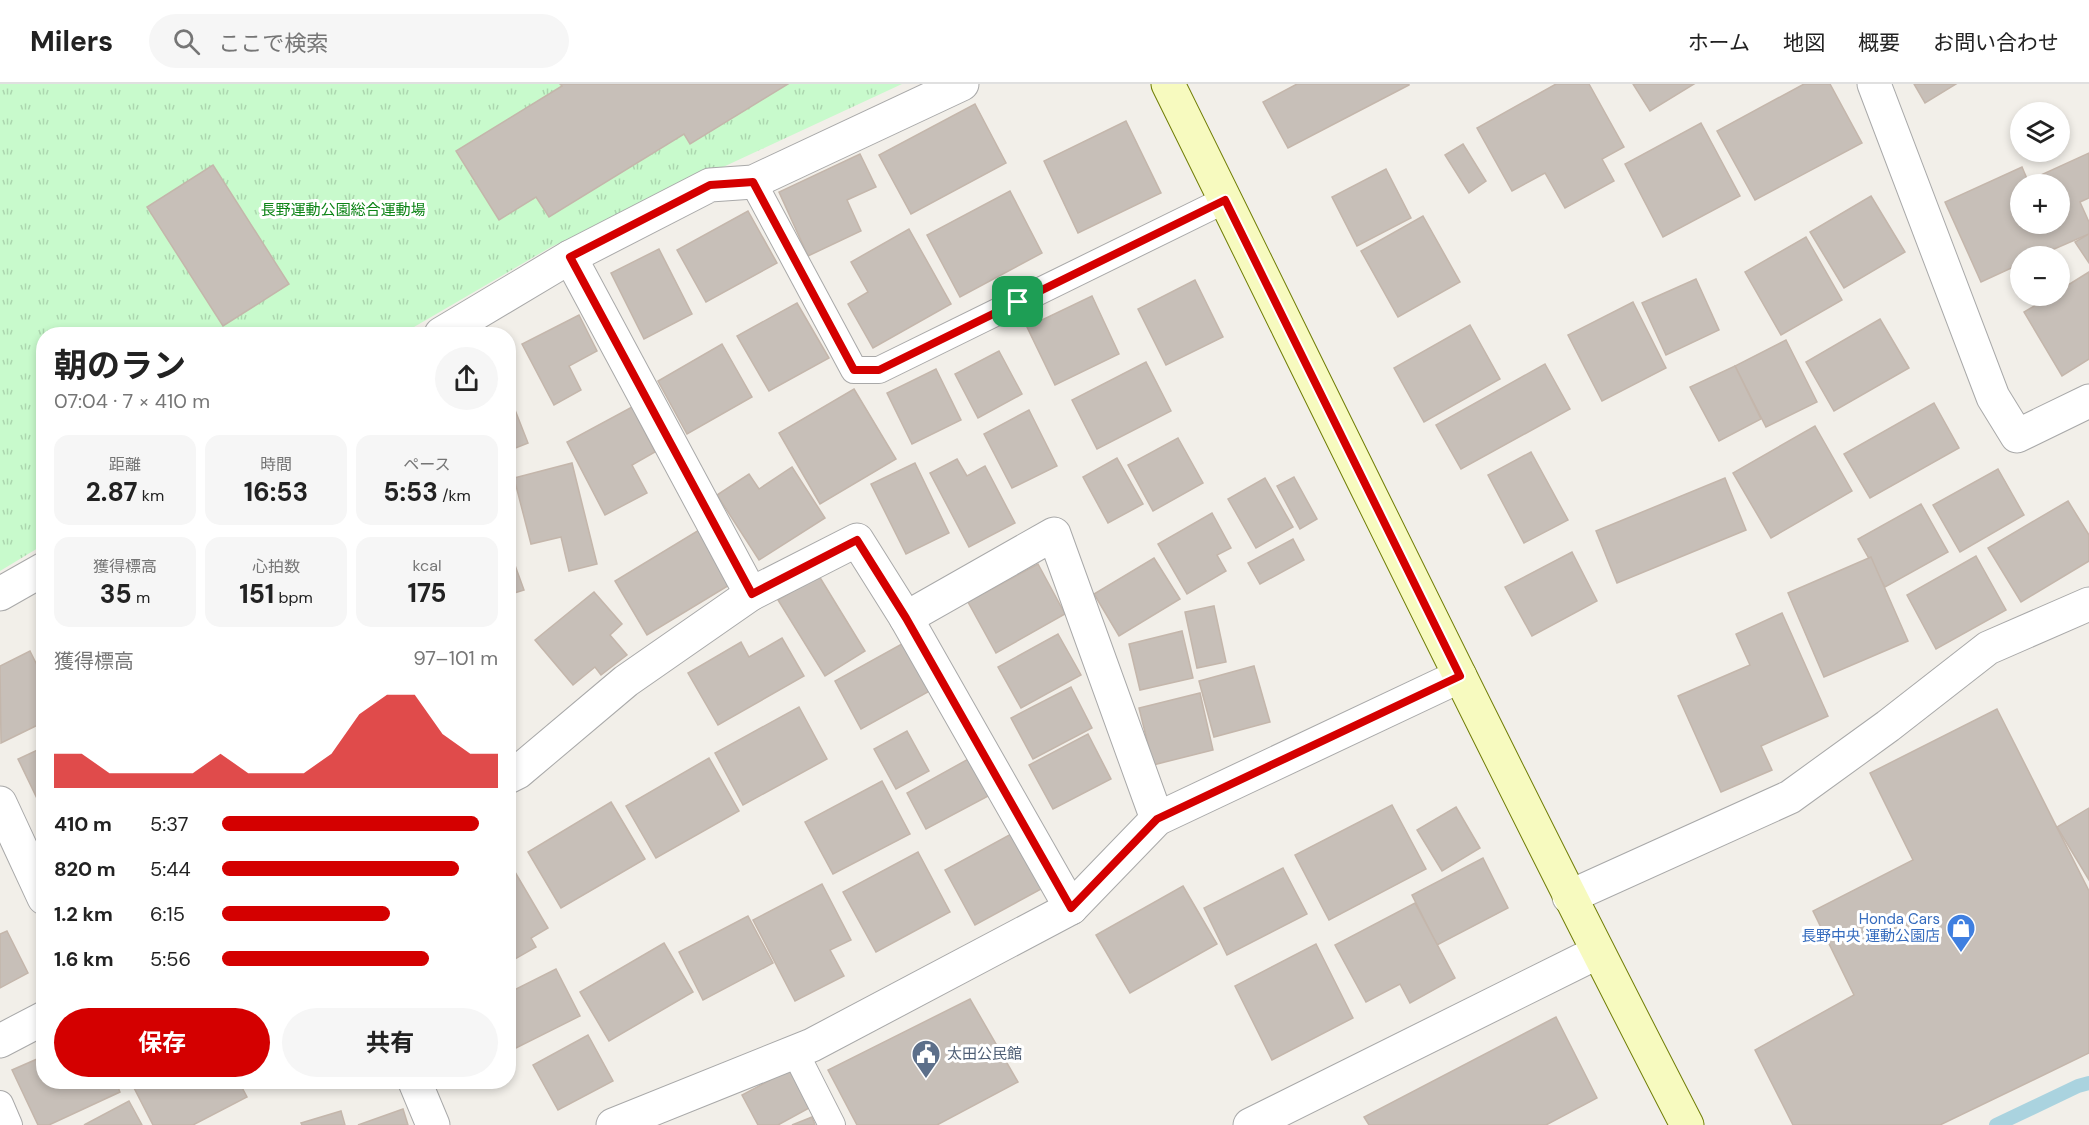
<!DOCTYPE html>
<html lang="ja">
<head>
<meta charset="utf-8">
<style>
  :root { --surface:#fff; --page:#f6f6f6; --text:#222; --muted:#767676; --line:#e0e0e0; --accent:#d40000 }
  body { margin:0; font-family:"DM Sans","Noto Sans JP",sans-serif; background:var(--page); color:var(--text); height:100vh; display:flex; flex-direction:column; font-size:22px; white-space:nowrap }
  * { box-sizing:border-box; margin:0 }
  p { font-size:20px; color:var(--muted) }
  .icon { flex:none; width:33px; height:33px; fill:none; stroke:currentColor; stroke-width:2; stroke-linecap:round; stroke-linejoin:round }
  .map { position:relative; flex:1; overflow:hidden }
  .drawer { position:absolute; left:36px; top:243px; width:480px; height:762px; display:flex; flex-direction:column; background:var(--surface); border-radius:24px; box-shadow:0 3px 9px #0003 }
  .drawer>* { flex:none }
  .buttons { position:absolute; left:2010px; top:18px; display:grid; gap:12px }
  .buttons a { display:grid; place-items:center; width:60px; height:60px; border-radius:50%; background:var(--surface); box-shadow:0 3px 9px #0003; font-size:30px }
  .pin { position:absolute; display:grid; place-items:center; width:51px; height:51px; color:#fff; margin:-26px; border-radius:12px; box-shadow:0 3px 9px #0006 }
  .round { display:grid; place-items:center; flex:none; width:63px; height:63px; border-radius:32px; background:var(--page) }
  .head { display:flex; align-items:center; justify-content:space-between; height:102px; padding:0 18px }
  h1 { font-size:33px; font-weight:700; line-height:45px }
  .stats { display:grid; grid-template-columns:repeat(3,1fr); gap:9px; height:102px; padding:6px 18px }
  .stats div { display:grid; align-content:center; border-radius:15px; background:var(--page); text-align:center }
  .stats b { font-size:26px; font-weight:700 }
  .stats small { font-size:16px; font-weight:400 }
  .stats p { font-size:16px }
  .chart { height:168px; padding:12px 18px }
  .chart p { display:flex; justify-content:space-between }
  .chart svg { width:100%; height:108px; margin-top:6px; fill:var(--accent); opacity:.7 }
  .action { display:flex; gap:12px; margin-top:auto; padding:12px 18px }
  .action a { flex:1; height:69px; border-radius:36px; background:var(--accent); color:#fff; font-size:24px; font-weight:700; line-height:69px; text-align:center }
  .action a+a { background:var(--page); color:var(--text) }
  ul { padding:0 18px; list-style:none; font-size:20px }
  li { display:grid; grid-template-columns:96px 72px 1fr; align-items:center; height:45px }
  li i { height:15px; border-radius:8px; background:var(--accent) }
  header { display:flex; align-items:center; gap:36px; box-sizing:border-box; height:84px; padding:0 30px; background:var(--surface); border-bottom:2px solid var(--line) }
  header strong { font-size:28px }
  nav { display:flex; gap:33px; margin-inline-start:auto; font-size:21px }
  .search { width:420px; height:54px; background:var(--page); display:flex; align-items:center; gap:15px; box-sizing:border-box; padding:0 21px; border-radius:33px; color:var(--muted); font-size:22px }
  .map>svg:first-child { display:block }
  .park { fill:url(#park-tufts) }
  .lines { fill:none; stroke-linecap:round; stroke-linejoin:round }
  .stream { stroke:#aad3df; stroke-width:14 }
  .building { fill:#c7bfb8; stroke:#c4b6ab; stroke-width:1.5; fill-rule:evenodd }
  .lane-casing { stroke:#a9a9a9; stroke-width:28 }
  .street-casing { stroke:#a9a9a9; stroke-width:35 }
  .secondary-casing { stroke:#707d05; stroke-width:35 }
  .lane { stroke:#fff; stroke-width:26 }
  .street { stroke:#fff; stroke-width:33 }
  .secondary { stroke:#f7fabf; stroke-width:33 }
  .route-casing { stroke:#fff; stroke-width:12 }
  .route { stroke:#d40000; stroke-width:8 }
  .labels { text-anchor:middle; stroke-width:6; stroke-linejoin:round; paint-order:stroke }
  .park-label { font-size:15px; fill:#0c8416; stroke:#fff }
  .shop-label { font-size:15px; fill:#366cbe; stroke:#fff; text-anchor:end }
  .service-label { font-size:15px; fill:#4e5e75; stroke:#fff; text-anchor:start }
</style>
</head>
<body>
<header>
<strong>Milers</strong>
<div class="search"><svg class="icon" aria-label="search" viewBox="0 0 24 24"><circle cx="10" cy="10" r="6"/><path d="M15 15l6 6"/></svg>ここで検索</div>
<nav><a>ホーム</a><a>地図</a><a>概要</a><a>お問い合わせ</a></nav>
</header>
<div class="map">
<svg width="2089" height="1041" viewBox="0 0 2089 1041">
  <defs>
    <pattern id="park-tufts" width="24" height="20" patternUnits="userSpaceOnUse" patternTransform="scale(1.5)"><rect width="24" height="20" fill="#c8facc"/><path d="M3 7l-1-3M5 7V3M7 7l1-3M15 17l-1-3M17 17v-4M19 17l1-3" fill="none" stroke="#acd6af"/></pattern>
  </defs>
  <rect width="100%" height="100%" fill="#f2efe9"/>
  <!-- park -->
  <path class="park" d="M0 0H902L551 163 402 250H44L43 461 0 487Z"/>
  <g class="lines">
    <!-- stream -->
    <path class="stream" d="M1996 1041 2078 1002 2089 999"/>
  </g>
  <!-- building -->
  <g class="building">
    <path d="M560 0H788L690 60 684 50 549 133 536 113 499 136 456 67 562 2Z"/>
    <path d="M1297 0H1409V1L1288 64 1263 18Z"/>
    <path d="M1556 0H1589L1624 63 1602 75 1614 97 1565 124 1545 89 1512 107 1477 44Z"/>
    <path d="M1633 0H1694L1650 27Z"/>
    <path d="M1804 0H1830L1862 59 1755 116 1717 47Z"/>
    <path d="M1914 0H1956L1925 19Z"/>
    <path d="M975 20 1006 79 911 130 879 71Z"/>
    <path d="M1126 37 1161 109 1078 149 1044 77Z"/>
    <path d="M1701 39 1740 112 1663 153 1625 80Z"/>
    <path d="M1463 60 1486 97 1469 109 1445 71Z"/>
    <path d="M2089 69V114L2080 118 2089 138V150L2038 172H2020V180L1981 198 1945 118 2022 83 2028 97ZM2020 100H2060V140H2020Z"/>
    <path d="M860 70 876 103 847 116 861 147 808 172 779 108Z"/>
    <path d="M213 81 289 200 223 242 147 123Z"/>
    <path d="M1386 85 1411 134 1357 162 1332 113Z"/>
    <path d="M1010 107 1042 169 960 213 927 151Z"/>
    <path d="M1871 112 1905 168 1844 204 1810 148Z"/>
    <path d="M748 127 777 179 706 218 677 166Z"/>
    <path d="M1423 132 1460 198 1398 233 1361 167Z"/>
    <path d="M909 145 951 220 873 264 848 220 868 208 851 178Z"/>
    <path d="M2089 150V179L2075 158Z"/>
    <path d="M1806 153 1842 216 1781 251 1745 188Z"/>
    <path d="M659 165 692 230 644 255 611 189Z"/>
    <path d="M2089 188V275L2062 292 2024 228 2051 212H2060V206Z"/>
    <path d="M1696 195 1719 246 1666 271 1642 219Z"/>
    <path d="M1195 196 1223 253 1166 281 1138 225Z"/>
    <path d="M1092 212 1119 270 1055 301 1027 243Z"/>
    <path d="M1633 218 1666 284 1602 317 1568 251Z"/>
    <path d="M797 219 829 274 769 307 737 252Z"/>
    <path d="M579 231 597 267 569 282 581 306 554 321 522 260Z"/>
    <path d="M1880 235 1909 284 1834 327 1806 278Z"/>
    <path d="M1470 241 1500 295 1424 338 1394 284Z"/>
    <path d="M1786 256 1817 318 1766 343 1735 282Z"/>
    <path d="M722 260 752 313 687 350 658 297Z"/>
    <path d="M999 267 1022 310 978 334 955 290Z"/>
    <path d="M1146 278 1171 327 1097 365 1072 316Z"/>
    <path d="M1545 280 1570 325 1461 385 1436 341Z"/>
    <path d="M1735 282 1761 335 1719 357 1690 303Z"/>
    <path d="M936 285 961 336 912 360 887 309Z"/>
    <path d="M854 305 896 375 820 420 779 349Z"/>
    <path d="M508 308 528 359 508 367Z"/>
    <path d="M1934 319 1959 364 1870 414 1844 370Z"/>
    <path d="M632 323 655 368 632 381 647 409 605 431 567 358Z"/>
    <path d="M1029 326 1057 382 1012 404 984 350Z"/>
    <path d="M1815 342 1852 407 1771 454 1733 389Z"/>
    <path d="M1178 354 1203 399 1153 427 1128 381Z"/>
    <path d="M1531 368 1568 436 1524 459 1488 391Z"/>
    <path d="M1117 374 1143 420 1108 439 1083 393Z"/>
    <path d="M957 375 967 392 985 382 1015 439 969 463 930 389Z"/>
    <path d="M572 379 597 480 569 487 561 453 531 460 514 394Z"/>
    <path d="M915 379 949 449 906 470 871 400Z"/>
    <path d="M792 383 825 434 759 476 717 411 749 390 759 405Z"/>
    <path d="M1998 385 2024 431 1960 468 1933 421Z"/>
    <path d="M1294 393 1317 435 1300 445 1277 402Z"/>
    <path d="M1265 394 1293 443 1256 464 1228 415Z"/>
    <path d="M1725 394 1746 446 1617 499 1596 447Z"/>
    <path d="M2068 417 2089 451V477L2021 518 1988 464Z"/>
    <path d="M1921 420 1948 468 1885 503 1858 455Z"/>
    <path d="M1212 429 1231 464 1217 471 1226 487 1187 510 1158 460Z"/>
    <path d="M699 446 731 500 647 551 615 497Z"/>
    <path d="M1293 455 1304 476 1260 500 1248 479Z"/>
    <path d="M508 462 524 506 508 511Z"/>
    <path d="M1572 468 1597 517 1532 552 1505 503Z"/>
    <path d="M1976 472 2006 526 1936 565 1907 511Z"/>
    <path d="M1871 473 1908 557 1824 593 1788 509Z"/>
    <path d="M1154 474 1180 515 1119 552 1094 510Z"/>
    <path d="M1038 480 1065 530 996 569 968 518Z"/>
    <path d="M819 492 865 567 825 592 778 516Z"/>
    <path d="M594 508 622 540 610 551 627 571 601 591 595 583 573 601 535 556Z"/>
    <path d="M1214 522 1226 578 1197 584 1185 528Z"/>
    <path d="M1782 529 1828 632 1761 662 1772 686 1721 708 1678 612 1750 581 1736 550Z"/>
    <path d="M1182 547 1193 594 1140 606 1129 560Z"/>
    <path d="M1058 550 1081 591 1021 624 998 583Z"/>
    <path d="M782 554 804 592 718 641 688 589 741 558 749 573Z"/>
    <path d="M909 556 935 604 861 645 835 597Z"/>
    <path d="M30 567 37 581 44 578V638L1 659 0 582Z"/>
    <path d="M1254 582 1270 638 1214 653 1199 597Z"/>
    <path d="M1071 603 1092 644 1033 675 1011 634Z"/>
    <path d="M1200 609 1213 666 1153 681 1139 624Z"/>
    <path d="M799 623 827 675 743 721 715 669Z"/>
    <path d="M1997 625 2089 807V969L1940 1041H1793L1755 966 1854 911 1813 827 1913 776 1870 689Z"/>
    <path d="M907 647 929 687 896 705 874 665Z"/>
    <path d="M1088 650 1111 695 1053 725 1029 681Z"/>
    <path d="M44 663V729L18 675Z"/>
    <path d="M972 673 992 710 926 745 907 709Z"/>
    <path d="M709 674 739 727 656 774 626 722Z"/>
    <path d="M882 697 910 750 833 790 805 738Z"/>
    <path d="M611 718 645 775 561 824 528 768Z"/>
    <path d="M1392 721 1426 785 1329 836 1295 771Z"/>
    <path d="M1456 723 1480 764 1442 787 1417 746Z"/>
    <path d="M2089 724V796L2057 743Z"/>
    <path d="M1013 749 1043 804 975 841 945 786Z"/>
    <path d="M918 768 950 828 876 868 843 808Z"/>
    <path d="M1483 774 1508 824 1437 861 1412 811Z"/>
    <path d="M512 783 548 844 531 854 536 863 508 879V785Z"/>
    <path d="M1283 784 1307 830 1227 871 1204 824Z"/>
    <path d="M822 800 851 856 830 866 844 892 795 917 753 836Z"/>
    <path d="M1183 802 1217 860 1130 909 1096 851Z"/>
    <path d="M1415 819 1455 894 1410 919 1400 900 1366 918 1335 861Z"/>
    <path d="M748 832 773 879 703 916 679 868Z"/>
    <path d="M7 847 28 889 0 904V850Z"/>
    <path d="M664 859 693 908 609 957 580 908Z"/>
    <path d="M1316 860 1353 934 1272 976 1235 902Z"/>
    <path d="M556 885 580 932 516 964 508 949V909Z"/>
    <path d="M970 915 1018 998 937 1041H857L828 986Z"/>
    <path d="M1556 933 1597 1014 1546 1041H1369L1364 1033Z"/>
    <path d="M588 951 613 997 558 1026 533 981Z"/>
    <path d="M44 972V998H116L120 1008 49 1041H38L12 986Z"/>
    <path d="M791 985 811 1023 778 1041H758L742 1011Z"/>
    <path d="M131 998H239L247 1013 193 1041H153Z"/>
    <path d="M129 1017 142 1041H84Z"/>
    <path d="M403 1025 408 1041H358Z"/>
    <path d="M341 1027 345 1041H302L301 1039Z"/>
    <path d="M812 1033 815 1041H792Z"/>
  </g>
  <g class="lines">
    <!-- lane casing -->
    <g class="lane-casing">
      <g id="lane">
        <path d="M753 98 854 286H879L1225 116"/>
        <path d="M795 968 832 1041"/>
        <path d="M0 1020 9 1041"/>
      </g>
    </g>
    <!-- street casing -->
    <g class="street-casing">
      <g id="street">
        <path d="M1874 0 1993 313 2017 352 2089 317"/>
        <path d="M441 250 570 173 710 101 753 98 962 0"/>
        <path d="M0 510 44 485"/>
        <path d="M751 510 857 456 906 534 1071 824"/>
        <path d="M906 534 1054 450 1157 735"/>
        <path d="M508 693 518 688 626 597 751 510 570 173"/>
        <path d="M0 719 44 814"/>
        <path d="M1569 813 1790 713 1888 642 1988 564 2089 520"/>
        <path d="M0 957 44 934"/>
        <path d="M415 998 433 1041"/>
        <path d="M613 1041 812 961 1071 824 1157 735 1460 592"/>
        <path d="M1250 1041 1598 868"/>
      </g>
    </g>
    <!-- secondary casing -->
    <g class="secondary-casing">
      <path id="secondary" d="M1168 0C1340 348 1509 697 1687 1041"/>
    </g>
    <!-- lane -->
    <use href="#lane" class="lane"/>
    <!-- street -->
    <use href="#street" class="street"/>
    <!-- secondary -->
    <use href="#secondary" class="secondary"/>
  </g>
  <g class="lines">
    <!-- route casing -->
    <g class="route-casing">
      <path id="route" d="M753 98 854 286H879L1225 116 1460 592 1157 735 1071 824 906 534 857 456 752 510 570 173 710 101Z"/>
    </g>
    <!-- route -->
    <use href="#route" class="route"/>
  </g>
  <!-- icons -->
  <defs>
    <g id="shop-pin" transform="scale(1.5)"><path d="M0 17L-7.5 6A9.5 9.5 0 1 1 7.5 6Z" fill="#3f7fe0" stroke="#fff"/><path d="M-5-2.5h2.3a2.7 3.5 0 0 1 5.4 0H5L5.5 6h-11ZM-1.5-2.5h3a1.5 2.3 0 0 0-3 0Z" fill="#fff"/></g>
    <g id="civic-pin" transform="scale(1.5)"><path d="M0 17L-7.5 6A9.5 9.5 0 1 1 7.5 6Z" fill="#5c6f8a" stroke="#fff"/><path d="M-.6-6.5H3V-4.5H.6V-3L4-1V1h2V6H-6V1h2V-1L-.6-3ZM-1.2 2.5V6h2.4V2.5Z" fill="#fff"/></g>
  </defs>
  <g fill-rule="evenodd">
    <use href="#shop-pin" x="1961" y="844"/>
    <use href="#civic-pin" x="926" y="970"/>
  </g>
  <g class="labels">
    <!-- park labels -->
    <g class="park-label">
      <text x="343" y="131">長野運動公園総合運動場</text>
    </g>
    <!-- shop labels -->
    <g class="shop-label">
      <text x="1940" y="840">Honda Cars<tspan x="1940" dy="17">長野中央 運動公園店</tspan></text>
    </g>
    <!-- service labels -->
    <g class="service-label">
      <text x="947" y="975">太田公民館</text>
    </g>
  </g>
</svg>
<div class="buttons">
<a><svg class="icon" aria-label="layers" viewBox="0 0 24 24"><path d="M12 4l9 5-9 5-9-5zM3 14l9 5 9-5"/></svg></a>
<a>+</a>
<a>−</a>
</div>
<div class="pin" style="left:1018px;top:218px;background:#1e9e55"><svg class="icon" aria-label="arrive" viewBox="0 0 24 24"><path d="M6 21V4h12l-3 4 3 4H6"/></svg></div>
<section class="drawer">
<div class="head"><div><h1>朝のラン</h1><p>07:04 · 7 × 410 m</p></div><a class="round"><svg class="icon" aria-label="share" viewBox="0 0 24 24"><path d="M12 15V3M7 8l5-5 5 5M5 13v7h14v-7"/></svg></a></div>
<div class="stats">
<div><p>距離</p><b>2.87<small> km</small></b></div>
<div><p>時間</p><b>16:53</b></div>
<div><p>ペース</p><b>5:53<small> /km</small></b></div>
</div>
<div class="stats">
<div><p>獲得標高</p><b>35<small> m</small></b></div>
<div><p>心拍数</p><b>151<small> bpm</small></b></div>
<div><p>kcal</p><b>175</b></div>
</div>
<div class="chart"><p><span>獲得標高</span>97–101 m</p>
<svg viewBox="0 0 160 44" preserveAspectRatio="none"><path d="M0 44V30L10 30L20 38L30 38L40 38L50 38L60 30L70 38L80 38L90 38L100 30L110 14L120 6L130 6L140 22L150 30L160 30V44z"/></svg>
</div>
<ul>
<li><b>410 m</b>5:37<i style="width:93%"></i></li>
<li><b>820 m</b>5:44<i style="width:86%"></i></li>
<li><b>1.2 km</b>6:15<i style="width:61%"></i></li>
<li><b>1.6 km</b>5:56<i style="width:75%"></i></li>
</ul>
<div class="action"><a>保存</a><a>共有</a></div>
</section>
</div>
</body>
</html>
